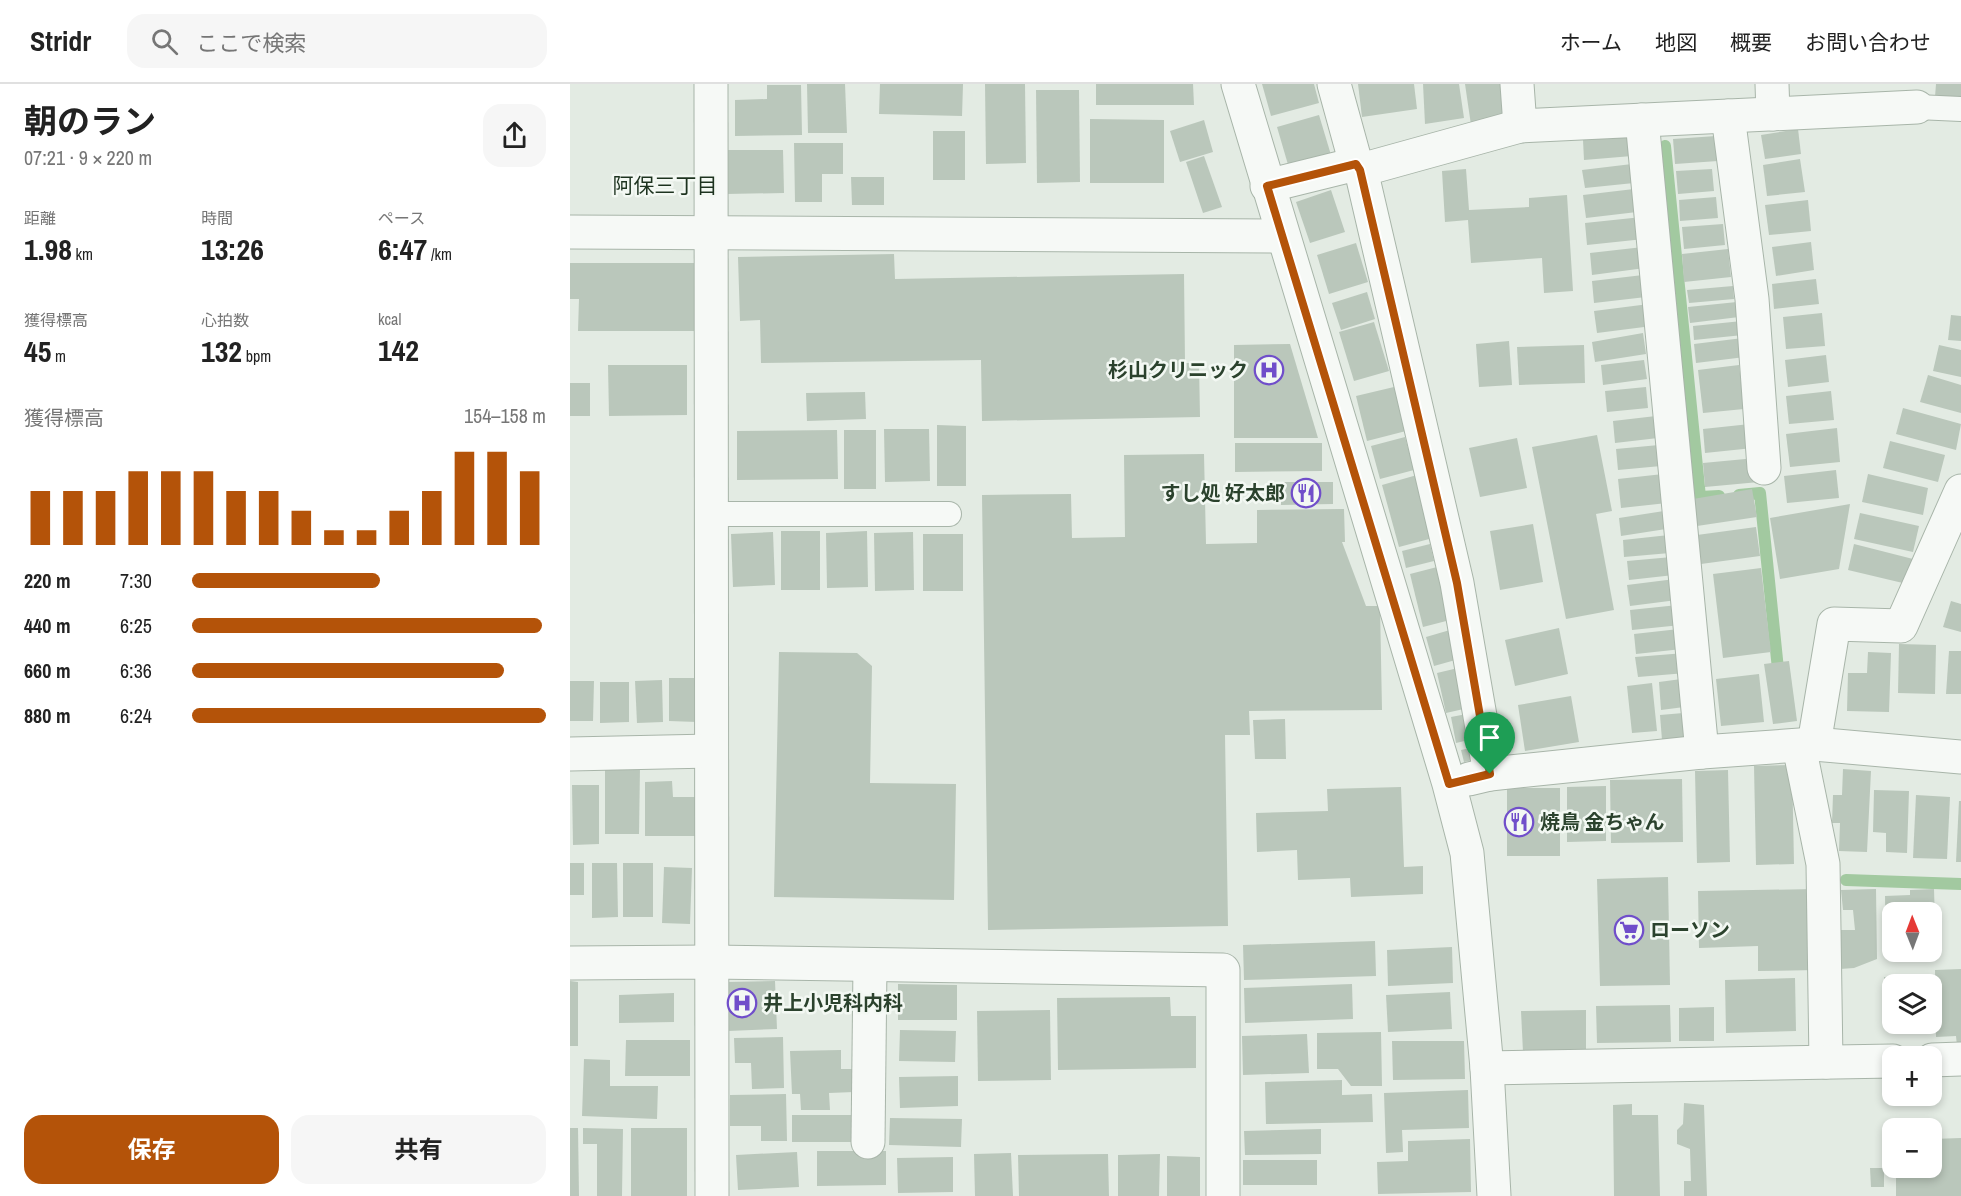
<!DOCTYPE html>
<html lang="ja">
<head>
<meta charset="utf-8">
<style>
  :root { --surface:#fff; --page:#f6f6f6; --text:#222; --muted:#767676; --line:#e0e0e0; --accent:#b45309 }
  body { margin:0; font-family:"Archivo Narrow","Noto Sans JP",sans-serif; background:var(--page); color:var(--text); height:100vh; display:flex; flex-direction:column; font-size:22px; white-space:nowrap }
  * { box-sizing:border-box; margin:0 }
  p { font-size:20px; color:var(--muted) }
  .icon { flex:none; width:33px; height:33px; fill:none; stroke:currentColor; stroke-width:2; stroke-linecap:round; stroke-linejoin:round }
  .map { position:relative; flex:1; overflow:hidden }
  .sheet { display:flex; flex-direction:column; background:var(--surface); width:570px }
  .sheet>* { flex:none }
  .needle { width:39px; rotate:359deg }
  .tools { position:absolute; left:1312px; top:818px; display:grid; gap:12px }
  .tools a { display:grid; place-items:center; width:60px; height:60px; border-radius:12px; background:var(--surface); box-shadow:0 3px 9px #0003; font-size:30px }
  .pin { position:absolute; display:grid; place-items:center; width:51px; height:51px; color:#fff; margin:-62px -26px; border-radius:50% 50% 50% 0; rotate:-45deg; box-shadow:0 0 6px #0007 }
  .pin .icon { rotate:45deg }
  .round { display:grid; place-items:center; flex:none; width:63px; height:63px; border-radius:18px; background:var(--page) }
  .head { display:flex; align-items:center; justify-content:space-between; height:102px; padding:0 24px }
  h1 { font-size:33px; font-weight:700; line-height:45px }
  .figures { display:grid; grid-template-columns:repeat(3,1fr); gap:9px; height:102px; padding:6px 24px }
  .figures div { display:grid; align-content:center }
  .figures b { font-size:30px; font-weight:700 }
  .figures small { font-size:16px; font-weight:400 }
  .figures p { font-size:16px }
  .chart { height:168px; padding:12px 24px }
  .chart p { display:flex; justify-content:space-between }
  .chart svg { width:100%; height:108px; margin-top:6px; stroke:var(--accent); stroke-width:6 }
  .action { display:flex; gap:12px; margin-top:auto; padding:12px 24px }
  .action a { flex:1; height:69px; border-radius:18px; background:var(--accent); color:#fff; font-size:24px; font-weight:700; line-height:69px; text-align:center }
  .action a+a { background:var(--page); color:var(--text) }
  ul { padding:0 24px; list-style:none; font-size:20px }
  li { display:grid; grid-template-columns:96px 72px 1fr; align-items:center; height:45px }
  li i { height:15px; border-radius:8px; background:var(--accent) }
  header { display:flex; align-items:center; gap:36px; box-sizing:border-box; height:84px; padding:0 30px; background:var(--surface); border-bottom:2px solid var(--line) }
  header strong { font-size:28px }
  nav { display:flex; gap:33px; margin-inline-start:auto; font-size:21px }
  .search { width:420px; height:54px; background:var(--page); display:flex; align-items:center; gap:15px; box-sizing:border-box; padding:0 21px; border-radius:18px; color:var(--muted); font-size:22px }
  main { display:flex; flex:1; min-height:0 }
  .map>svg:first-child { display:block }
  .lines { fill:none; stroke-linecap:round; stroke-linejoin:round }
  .stream { stroke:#a2c9a0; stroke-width:12 }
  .building { fill:#bac7bb; fill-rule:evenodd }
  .service-casing { stroke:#a8b5a9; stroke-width:26 }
  .minor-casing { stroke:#a8b5a9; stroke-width:35 }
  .service { stroke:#f6f9f6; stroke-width:24 }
  .minor { stroke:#f6f9f6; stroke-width:33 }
  .route-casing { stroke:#fff; stroke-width:12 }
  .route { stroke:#b45309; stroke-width:8 }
  .labels { text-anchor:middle; stroke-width:5; stroke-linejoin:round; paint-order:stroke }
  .poi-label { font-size:20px; font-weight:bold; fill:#2b422d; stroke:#f3f8f3; text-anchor:start }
  .neighbourhood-label { font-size:21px; fill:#1d331f; stroke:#f3f8f3 }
</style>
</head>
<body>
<header>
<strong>Stridr</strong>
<div class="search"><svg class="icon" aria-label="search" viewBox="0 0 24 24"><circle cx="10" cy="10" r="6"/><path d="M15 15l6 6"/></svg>ここで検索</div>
<nav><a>ホーム</a><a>地図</a><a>概要</a><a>お問い合わせ</a></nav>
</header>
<main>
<section class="sheet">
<div class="head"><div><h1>朝のラン</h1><p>07:21 · 9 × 220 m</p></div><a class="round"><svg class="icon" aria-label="share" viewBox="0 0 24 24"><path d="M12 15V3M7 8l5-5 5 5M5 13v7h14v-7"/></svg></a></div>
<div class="figures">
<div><p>距離</p><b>1.98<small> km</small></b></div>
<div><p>時間</p><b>13:26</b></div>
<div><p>ペース</p><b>6:47<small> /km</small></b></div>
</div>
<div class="figures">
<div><p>獲得標高</p><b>45<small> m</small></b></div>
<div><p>心拍数</p><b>132<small> bpm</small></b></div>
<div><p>kcal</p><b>142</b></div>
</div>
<div class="chart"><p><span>獲得標高</span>154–158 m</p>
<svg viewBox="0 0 160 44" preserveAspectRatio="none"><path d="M5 44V22M15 44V22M25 44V22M35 44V14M45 44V14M55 44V14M65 44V22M75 44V22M85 44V30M95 44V38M105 44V38M115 44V30M125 44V22M135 44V6M145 44V6M155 44V14"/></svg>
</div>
<ul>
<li><b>220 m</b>7:30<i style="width:53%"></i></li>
<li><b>440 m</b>6:25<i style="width:99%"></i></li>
<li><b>660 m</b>6:36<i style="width:88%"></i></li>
<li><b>880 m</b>6:24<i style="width:100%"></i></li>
</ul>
<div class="action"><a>保存</a><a>共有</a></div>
</section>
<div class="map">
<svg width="1391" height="1112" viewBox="0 0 1391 1112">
  <rect width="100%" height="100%" fill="#e3ebe3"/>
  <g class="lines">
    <!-- stream -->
    <g class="stream">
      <path d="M1095 62 1130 413 1149 412"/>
      <path d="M1169 411 1190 409 1209 595"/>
      <path d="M1276 796 1391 800"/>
    </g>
  </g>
  <!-- building -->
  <g class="building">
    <path d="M237 0H275L277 49H238Z"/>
    <path d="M310 0H393L392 32 309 30Z"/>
    <path d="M415 0H455L456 79 416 80Z"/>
    <path d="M526 0H623L624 21H526Z"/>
    <path d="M692 0H744L749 19 701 32Z"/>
    <path d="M788 0H844L847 25 792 33Z"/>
    <path d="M853 0H889L894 34 855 40Z"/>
    <path d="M895 0H939L945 34 901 41Z"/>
    <path d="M1366 0H1391V13H1365Z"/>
    <path d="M197 1H231L232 51 165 52V16L197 15Z"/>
    <path d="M466 6H509L510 98 467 99Z"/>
    <path d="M749 31 761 71 719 84 707 43Z"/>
    <path d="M520 35 594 36V99H520Z"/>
    <path d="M634 36 643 68 610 78 600 47Z"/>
    <path d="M1228 45 1231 70 1195 75 1191 51Z"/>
    <rect x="363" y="47" width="32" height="49"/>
    <path d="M1060 52 1062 72 1014 76 1013 56Z"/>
    <path d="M1146 52 1148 77 1105 80 1103 55Z"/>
    <path d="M224 59H273V90H252V118H225Z"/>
    <path d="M157 66H213L214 109 156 110Z"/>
    <path d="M634 72 652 123 633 129 616 78Z"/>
    <path d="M1230 75 1235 108 1197 112 1193 81Z"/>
    <path d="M1062 80 1064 99 1015 104 1012 86Z"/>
    <path d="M896 85 899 126 959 123V114L997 111 1003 207 974 209 972 174 901 179 898 136 875 138 872 87Z"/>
    <path d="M1142 85 1144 107 1108 110 1106 87Z"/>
    <path d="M281 93H314V121H282Z"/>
    <path d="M1064 105 1067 128 1016 134 1013 111Z"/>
    <path d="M761 106 775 148 740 159 726 118Z"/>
    <path d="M1146 113 1148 134 1110 137 1109 116Z"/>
    <path d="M1238 116 1241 147 1199 151 1195 121Z"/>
    <path d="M1072 133 1074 155 1017 161 1015 139Z"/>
    <path d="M1153 140 1155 161 1114 165 1112 143Z"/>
    <path d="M1241 158 1244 186 1206 192 1202 163Z"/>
    <path d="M786 159 798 198 759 210 747 171Z"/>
    <path d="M1073 163 1075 184 1022 191 1020 169Z"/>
    <path d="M1158 165 1161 193 1114 198 1112 170Z"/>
    <path d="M324 170 325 195 614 190 615 279H629L630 333 412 337 411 276 191 279 190 236 170 237 168 173Z"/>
    <path d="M0 179H125V247H8L9 215H0Z"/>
    <path d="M1073 191 1076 213 1024 219 1022 197Z"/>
    <path d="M1246 195 1249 220 1204 225 1202 200Z"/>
    <path d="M1163 202 1164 215 1119 219 1117 206Z"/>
    <path d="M797 208 805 235 771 246 762 219Z"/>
    <path d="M1167 218 1169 233 1120 239 1118 223Z"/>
    <path d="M1079 220 1082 242 1027 249 1024 227Z"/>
    <path d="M1252 229 1255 262 1216 265 1213 233Z"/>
    <path d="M1381 231 1391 232V257L1378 256Z"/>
    <path d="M1172 237 1173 251 1124 256 1123 242Z"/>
    <path d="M804 238 819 287 784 297 769 248Z"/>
    <path d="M1073 249 1076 270 1025 278 1022 258Z"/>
    <path d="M1173 254 1175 273 1126 279 1124 260Z"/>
    <path d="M939 257 942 301 909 303 906 260Z"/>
    <path d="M720 260 748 354H664V261Z"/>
    <path d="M1014 261 1015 299 949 301 947 263Z"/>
    <path d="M1369 261 1391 266V293L1363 287Z"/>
    <path d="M1256 271 1259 298 1218 303 1215 276Z"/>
    <path d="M1074 276 1077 295 1033 301 1031 281Z"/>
    <path d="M38 281H117V331L39 332Z"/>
    <path d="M1169 281 1174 325 1133 329 1128 286Z"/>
    <path d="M1358 291 1391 301V329L1350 318Z"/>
    <rect x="0" y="299" width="20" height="33"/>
    <path d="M824 303 836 347 797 357 786 312Z"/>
    <path d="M1076 303 1078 324 1037 328 1035 307Z"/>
    <path d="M1261 307 1264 336 1219 340 1216 312Z"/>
    <path d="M295 308 296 335 237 337 236 309Z"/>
    <path d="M1333 324 1391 340 1386 366 1326 350Z"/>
    <path d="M1086 332 1088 354 1045 359 1043 337Z"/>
    <path d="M1180 340 1183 364 1135 369 1133 345Z"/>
    <path d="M367 341 396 342V402H367Z"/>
    <path d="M1267 344 1270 378 1220 383 1216 350Z"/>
    <path d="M314 345H359L360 397 315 398Z"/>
    <path d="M267 346 268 395 167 396V347Z"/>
    <rect x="274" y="346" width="32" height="59"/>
    <path d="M1027 351 1042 427 1026 430 1044 526 996 535 962 363Z"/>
    <path d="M835 353 844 386 810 395 801 362Z"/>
    <path d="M947 354 957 404 910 413 899 364Z"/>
    <path d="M1320 357 1375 371 1368 398 1313 384Z"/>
    <path d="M665 359H752V387L665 388Z"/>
    <path d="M1089 361 1091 382 1048 386 1046 365Z"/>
    <path d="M634 370 636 460 687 459V426L774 425 775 458H772L796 522H810L812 626 679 627 680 651H655L658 842 418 846 412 411 501 410 502 454 555 453 554 371Z"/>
    <path d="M1186 374 1189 398 1135 403 1133 379Z"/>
    <path d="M1266 386 1269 414 1217 419 1214 392Z"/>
    <path d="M1093 390 1097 419 1051 424 1048 395Z"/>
    <path d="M1298 390 1358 404 1353 431 1292 418Z"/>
    <path d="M847 391 863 454 829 463 812 401Z"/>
    <path d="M711 398H763V420L711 421Z"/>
    <path d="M1182 405 1187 433 1127 442 1123 415Z"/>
    <path d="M1280 420 1269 485 1210 495 1200 434Z"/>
    <path d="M1094 427 1096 445 1051 452 1049 434Z"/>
    <path d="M1290 429 1349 442 1343 468 1284 455Z"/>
    <path d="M963 440 973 498 930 506 920 447Z"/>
    <path d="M1186 443 1190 472 1131 480 1127 451Z"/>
    <rect x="211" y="447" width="39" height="59"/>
    <path d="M297 447 298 503 257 504 256 449Z"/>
    <path d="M203 448 205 501 163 503 161 450Z"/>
    <path d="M343 448 344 506 305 507 304 449Z"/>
    <rect x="353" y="450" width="40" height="57"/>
    <path d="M1099 451 1100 469 1054 473 1053 456Z"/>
    <path d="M860 460 864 477 836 484 832 467Z"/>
    <path d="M1284 460 1343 475 1337 500 1278 486Z"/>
    <path d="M1102 473 1104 491 1059 496 1057 477Z"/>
    <path d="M871 482 884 535 853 543 840 490Z"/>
    <path d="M1191 484 1201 568 1153 574 1143 490Z"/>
    <path d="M1105 495 1107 516 1060 522 1057 501Z"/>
    <path d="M1381 517 1391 520V548L1373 543Z"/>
    <path d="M1108 521 1111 541 1062 546 1060 526Z"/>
    <path d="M989 544 998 590 945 602 935 556Z"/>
    <path d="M1109 545 1112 565 1066 570 1064 550Z"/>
    <path d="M880 546 889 575 864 582 856 553Z"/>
    <path d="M1329 560 1366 561 1365 610 1328 609Z"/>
    <path d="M1379 567H1391V610H1376Z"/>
    <path d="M209 568 287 569 302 582 300 699 386 700 384 816 204 813Z"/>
    <path d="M1298 568 1321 569 1319 628 1277 627 1278 589H1297Z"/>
    <path d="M1115 569 1116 589 1068 593 1065 573Z"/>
    <path d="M1219 577 1227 637 1203 640 1194 580Z"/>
    <path d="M888 584 898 624 876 629 867 589Z"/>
    <path d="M1189 590 1194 638 1151 642 1146 595Z"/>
    <path d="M99 594H127V638L99 637Z"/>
    <path d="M1119 594 1122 622 1091 626 1089 598Z"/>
    <path d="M92 596 93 638 67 639 65 597Z"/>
    <path d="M0 597H24L23 637H0Z"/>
    <path d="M30 598H59V638L30 639Z"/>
    <path d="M1082 599 1087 647 1062 649 1057 602Z"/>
    <path d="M1001 612 1009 658 955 667 948 621Z"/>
    <path d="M1125 628 1127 654 1092 656 1090 631Z"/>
    <path d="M902 629 907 654 886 659 881 633Z"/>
    <path d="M715 635 716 675H685L683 636Z"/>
    <path d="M905 663 907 675 894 678 891 666Z"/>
    <path d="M1222 681 1224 780 1186 781 1184 682Z"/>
    <path d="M35 683H70L69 750H35Z"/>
    <path d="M1273 685 1301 687 1297 768 1269 767 1270 739H1262L1263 711H1272Z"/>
    <path d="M1158 686 1160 778 1127 779 1125 687Z"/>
    <path d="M1112 695 1113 758 1041 759 1040 696Z"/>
    <path d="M102 697 103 713H125V752H75V698Z"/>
    <path d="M2 701H29V760L3 761Z"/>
    <path d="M1036 702V757L997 758V703Z"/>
    <path d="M831 703 834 783 853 782V810L781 813 780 794 728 796 727 766 687 768 686 729 758 727 757 705Z"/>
    <rect x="937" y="704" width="53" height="68"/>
    <path d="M1304 706 1339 707 1337 769 1316 768V749L1303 748Z"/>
    <path d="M1346 711 1380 713 1377 775 1343 774Z"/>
    <path d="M1389 717H1391V778H1386Z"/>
    <rect x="0" y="779" width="14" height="32"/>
    <path d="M22 779H47L48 833 22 834Z"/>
    <rect x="53" y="779" width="30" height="54"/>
    <path d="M94 783 122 784 120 840 92 839Z"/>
    <path d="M1098 793 1100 901 1030 902 1027 795Z"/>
    <path d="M1245 805 1247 886 1188 887V862L1129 864 1128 807Z"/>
    <path d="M1306 805 1307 875 1284 884 1270 885 1269 846H1285L1283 826H1273L1271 806Z"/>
    <path d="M1364 805 1366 872 1316 874 1315 812 1340 811V806ZM1323 828H1362V867H1323Z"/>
    <path d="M805 857 806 892 674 896 673 861Z"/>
    <path d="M882 863 883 899 818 902 817 866Z"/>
    <path d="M1391 885V962H1387L1386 952 1366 953 1365 886Z"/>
    <path d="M1348 892V900H1323V926H1315L1314 893Z"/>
    <path d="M1225 894 1226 947 1156 949 1155 896Z"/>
    <path d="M0 897 8 898V962H0Z"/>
    <path d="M205 897 207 945 158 947 157 898Z"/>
    <path d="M328 900 387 901V936H328Z"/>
    <path d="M782 900 783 935 675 939 674 904Z"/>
    <path d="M880 908 882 945 818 948 816 911Z"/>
    <path d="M104 909V938L49 939V911Z"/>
    <path d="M600 913 601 932H626V984L488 986 487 914Z"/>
    <path d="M1100 921 1101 958 1027 959 1026 922Z"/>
    <path d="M1144 923V957H1109V924Z"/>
    <path d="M480 926 481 996 408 997 407 927Z"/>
    <path d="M1016 926V966L953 968 951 927Z"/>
    <path d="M330 946 386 947 385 978 329 977Z"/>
    <path d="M811 948 812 1002H781L768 985H747V949Z"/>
    <path d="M737 950 739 989 673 991 672 952Z"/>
    <path d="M213 953 214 1004 182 1005 181 979H165L164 954Z"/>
    <path d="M56 956H120V992H55Z"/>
    <path d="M822 957H894L895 995 823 996Z"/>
    <path d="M271 966V985H284V1008L259 1009 260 1026H231L230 1010H222L220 967Z"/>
    <path d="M14 975 40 976V1002H88L87 1035 12 1032Z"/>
    <path d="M388 992V1022L330 1024 329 993Z"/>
    <path d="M772 996V1011L802 1010 803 1038 696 1040 695 998Z"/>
    <path d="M898 1006 899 1044 832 1046 833 1068 816 1069 814 1009Z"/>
    <path d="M216 1010 217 1057H191V1042H160V1011Z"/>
    <path d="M1114 1019 1134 1021 1137 1112H1114V1097H1121L1120 1065 1107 1060V1046L1113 1040Z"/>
    <path d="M1062 1020V1031H1088L1090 1112H1044L1043 1021Z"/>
    <rect x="222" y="1031" width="60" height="27"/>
    <path d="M320 1034 392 1035 391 1063 319 1061Z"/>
    <path d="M0 1044H8L9 1112H0Z"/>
    <path d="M13 1044 53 1045 52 1112H27V1060H13Z"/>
    <rect x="61" y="1044" width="56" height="68"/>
    <path d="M751 1045V1070L675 1071 674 1047Z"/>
    <path d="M1391 1054V1112H1326V1083H1362V1055Z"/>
    <path d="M900 1055 901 1108 808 1110 807 1078 838 1077V1057Z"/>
    <path d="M247 1067H316V1101L247 1102Z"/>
    <path d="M227 1068 229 1103 168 1106 166 1071Z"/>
    <path d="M441 1069 443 1112H405L404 1070Z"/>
    <path d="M538 1070 539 1112H449L448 1071Z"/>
    <path d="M590 1070 589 1112H548V1071Z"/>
    <path d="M597 1072 630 1073V1112H597Z"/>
    <path d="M383 1073V1108L328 1109 327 1074Z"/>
    <rect x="673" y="1076" width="74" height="25"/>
    <path d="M1300 1084H1314V1103H1301Z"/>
  </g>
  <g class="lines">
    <!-- service casing -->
    <g class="service-casing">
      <g id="service">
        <path d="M1347 23 1391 25"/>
        <path d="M141 430H379"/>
      </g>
    </g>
    <!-- minor casing -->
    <g class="minor-casing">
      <g id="minor">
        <path d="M141 0 142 1112"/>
        <path d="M668 0 879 700 897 769 917 984 924 1112"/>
        <path d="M764 0 786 80"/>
        <path d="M947 0 950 42"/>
        <path d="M1202 0 1203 30"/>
        <path d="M1158 32 1182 215 1194 384"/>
        <path d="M1072 36 1132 668"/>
        <path d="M791 86 887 499 920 690"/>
        <path d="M697 102 786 80 791 86 950 42 1347 23"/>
        <path d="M0 148 712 152"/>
        <path d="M1244 660 1264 540 1331 542 1391 407"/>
        <path d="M1229 662 1253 780 1256 978"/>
        <path d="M0 670 141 667"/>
        <path d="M899 695 920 690 1132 668 1244 660 1391 673"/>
        <path d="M0 879 141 878 653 886V1112"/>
        <path d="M1362 976 1391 975"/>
        <path d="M917 984 1323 977"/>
        <path d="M298 1058 300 881"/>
      </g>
    </g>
    <!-- service -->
    <use href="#service" class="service"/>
    <!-- minor -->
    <use href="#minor" class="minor"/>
  </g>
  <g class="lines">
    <!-- route casing -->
    <g class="route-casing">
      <path id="route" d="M786 80 790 86 887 499 920 690 879 700 697 102Z"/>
    </g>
    <!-- route -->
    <use href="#route" class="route"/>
  </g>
  <!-- icons -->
  <defs>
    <g id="hospital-ring" transform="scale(1.5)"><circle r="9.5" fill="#f3f8f3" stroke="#704eca" stroke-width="1.5"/><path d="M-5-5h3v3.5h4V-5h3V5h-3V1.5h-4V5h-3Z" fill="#704eca"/></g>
    <g id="restaurant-ring" transform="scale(1.5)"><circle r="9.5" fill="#f3f8f3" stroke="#704eca" stroke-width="1.5"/><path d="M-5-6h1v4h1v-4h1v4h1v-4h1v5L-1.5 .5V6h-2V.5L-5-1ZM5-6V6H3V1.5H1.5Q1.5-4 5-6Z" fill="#704eca"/></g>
    <g id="supermarket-ring" transform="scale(1.5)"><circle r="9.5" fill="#f3f8f3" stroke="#704eca" stroke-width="1.5"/><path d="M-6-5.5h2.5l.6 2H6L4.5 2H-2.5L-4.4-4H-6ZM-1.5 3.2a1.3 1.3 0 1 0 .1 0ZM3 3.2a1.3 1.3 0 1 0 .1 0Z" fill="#704eca"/></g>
  </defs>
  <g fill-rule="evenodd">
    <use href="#hospital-ring" x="699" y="286"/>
    <use href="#restaurant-ring" x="736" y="409"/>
    <use href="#restaurant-ring" x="949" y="738"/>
    <use href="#supermarket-ring" x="1059" y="846"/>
    <use href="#hospital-ring" x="172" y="919"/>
  </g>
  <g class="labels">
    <!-- poi labels -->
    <g class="poi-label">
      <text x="678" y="293" text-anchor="end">杉山クリニック</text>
      <text x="715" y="416" text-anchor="end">すし処 好太郎</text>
      <text x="970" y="745">焼鳥 金ちゃん</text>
      <text x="1080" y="853">ローソン</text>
      <text x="193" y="926">井上小児科内科</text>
    </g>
    <!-- neighbourhood labels -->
    <g class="neighbourhood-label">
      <text x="95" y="109">阿保三丁目</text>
    </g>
  </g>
</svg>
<div class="tools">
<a><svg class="needle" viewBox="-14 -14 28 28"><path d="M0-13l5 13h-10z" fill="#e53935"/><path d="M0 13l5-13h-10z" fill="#767676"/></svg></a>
<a><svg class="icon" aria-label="layers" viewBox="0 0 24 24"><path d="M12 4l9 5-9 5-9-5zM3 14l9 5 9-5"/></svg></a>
<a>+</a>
<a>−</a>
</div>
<div class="pin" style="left:920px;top:690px;background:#1e9e55"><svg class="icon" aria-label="arrive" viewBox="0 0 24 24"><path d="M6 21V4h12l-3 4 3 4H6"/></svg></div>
</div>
</main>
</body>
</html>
